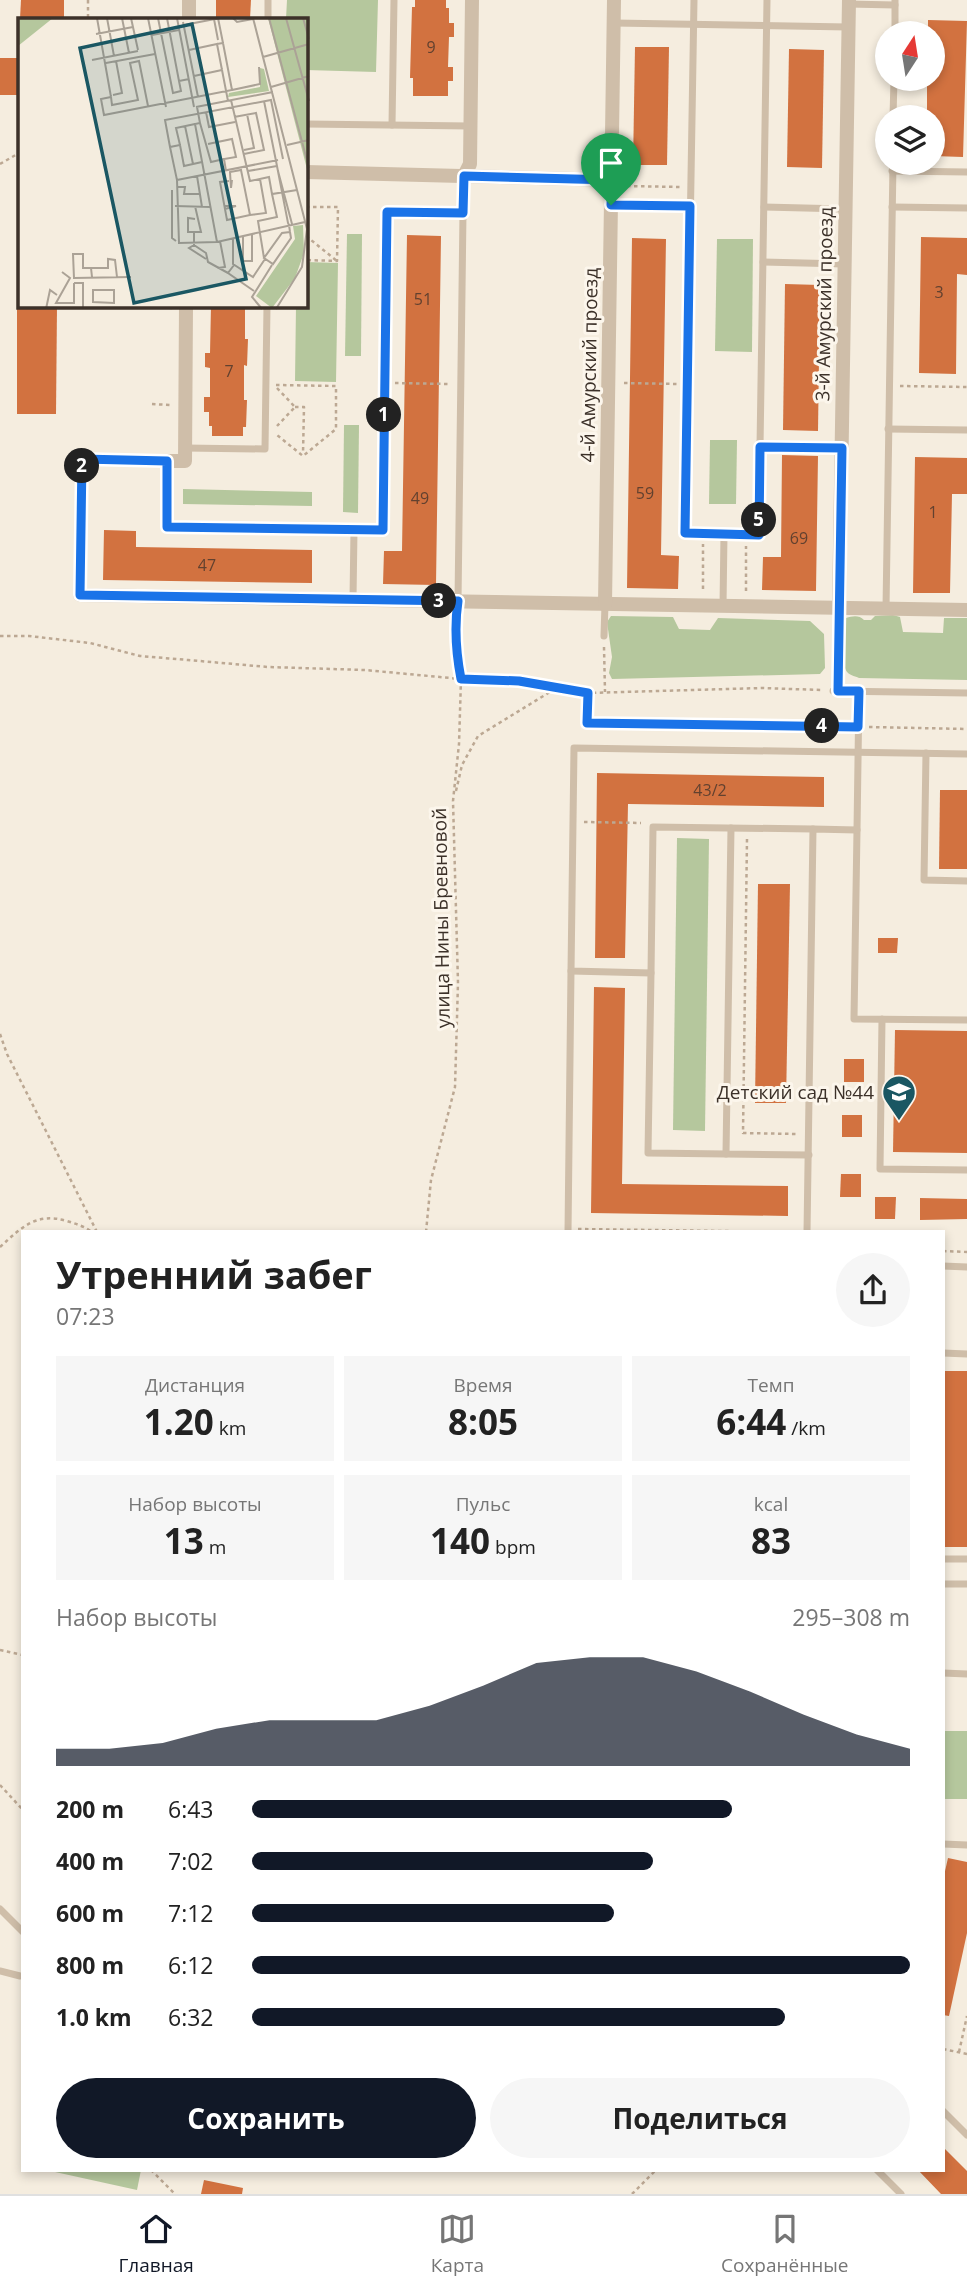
<!DOCTYPE html>
<html lang="ru">
<head>
<meta charset="utf-8">
<style>
  :root { --surface:#fff; --page:#f6f6f6; --text:#222; --muted:#767676; --line:#e0e0e0; --accent:#111827 }
  body { margin:0; font-family:"Open Sans",sans-serif; background:var(--page); color:var(--text); height:100vh; display:flex; flex-direction:column; font-size:26px; white-space:nowrap }
  * { box-sizing:border-box; margin:0 }
  p { font-size:23px; color:var(--muted) }
  .icon { flex:none; width:38px; height:38px; fill:none; stroke:currentColor; stroke-width:2; stroke-linecap:round; stroke-linejoin:round }
  .map { position:relative; flex:1; overflow:hidden }
  .drawer { position:absolute; left:21px; top:1230px; width:924px; height:942px; display:flex; flex-direction:column; background:var(--surface); border-radius:0px; box-shadow:0 4px 10px #0003 }
  .drawer>* { flex:none }
  .needle { width:46px; rotate:12deg }
  .controls { position:absolute; left:875px; top:21px; display:grid; gap:14px }
  .controls a { display:grid; place-items:center; width:70px; height:70px; border-radius:50%; background:var(--surface); box-shadow:0 4px 10px #0003; font-size:35px }
  .pin { position:absolute; display:grid; place-items:center; width:60px; height:60px; color:#fff; margin:-72px -30px; border-radius:50% 50% 50% 0; rotate:-45deg; box-shadow:0 0 7px #0007 }
  .pin .icon { rotate:45deg }
  .km { position:absolute; width:35px; height:35px; margin:-18px; border-radius:50%; background:#222; color:#fff; font-size:19px; line-height:35px; text-align:center }
  .round { display:grid; place-items:center; flex:none; width:74px; height:74px; border-radius:37px; background:var(--page) }
  .head { display:flex; align-items:center; justify-content:space-between; height:119px; padding:0 35px }
  h1 { font-size:38px; font-weight:700; line-height:52px }
  .figures { display:grid; grid-template-columns:repeat(3,1fr); gap:10px; height:119px; padding:7px 35px }
  .figures div { display:grid; align-content:center; border-radius:0px; background:var(--page); text-align:center }
  .figures b { font-size:35px; font-weight:700 }
  .figures small { font-size:19px; font-weight:400 }
  .figures p { font-size:19px }
  .chart { height:196px; padding:14px 35px }
  .chart p { display:flex; justify-content:space-between }
  .chart svg { width:100%; height:126px; margin-top:7px; fill:var(--accent); opacity:.7 }
  .cta { display:flex; gap:14px; margin-top:auto; padding:14px 35px }
  .cta a { flex:1; height:80px; border-radius:42px; background:var(--accent); color:#fff; font-size:28px; font-weight:700; line-height:80px; text-align:center }
  .cta a+a { background:var(--page); color:var(--text) }
  ul { padding:0 35px; list-style:none; font-size:23px }
  li { display:grid; grid-template-columns:112px 84px 1fr; align-items:center; height:52px }
  li i { height:18px; border-radius:9px; background:var(--accent) }
  .menu { display:flex; justify-content:space-around; align-items:center; height:98px; border-top:2px solid var(--line); background:var(--surface); font-size:19px; color:var(--muted) }
  .menu a { display:grid; justify-items:center; gap:4px }
  .menu .current { color:var(--accent) }
  .map>svg:first-child { display:block }
  .green { fill:#b5c79d }
  .building { fill:#d27240 }
  .lines { fill:none; stroke-linecap:round; stroke-linejoin:round }
  .path { stroke:#bca893; stroke-width:2.5; stroke-dasharray:3.5 3.5; stroke-linecap:butt }
  .lane { stroke:#cfbea9; stroke-width:7 }
  .street { stroke:#cfbea9; stroke-width:14 }
  .route-casing { stroke:#fff; stroke-width:14 }
  .route { stroke:#1a73e8; stroke-width:9 }
  .labels { text-anchor:middle; stroke-width:6; stroke-linejoin:round; paint-order:stroke }
  .number-label { font-size:16px; fill:#62412f }
  .street-label { font-size:19px; fill:#3c3129; stroke:#fcf6ec }
  .poi-label { font-size:19px; fill:#3c3129; stroke:#fcf6ec; text-anchor:end }
  .inset-road { fill:none; stroke:#aba296; stroke-width:2 }
  .view { fill:#1a5763; fill-opacity:0.15; stroke:#1a5763; stroke-width:3.5 }
  .inset-edge { fill:none; stroke:#3c3129; stroke-width:3.5 }
</style>
</head>
<body>
<div class="map">
<svg width="967" height="2194" viewBox="0 0 967 2194">
  <rect width="100%" height="100%" fill="#f5eddf"/>
  <!-- green -->
  <g class="green">
    <path d="M287 0H378L376 72 306 70V19H286Z"/>
    <path d="M347 234H362L361 356H345Z"/>
    <path d="M717 239H753L752 352 715 351Z"/>
    <path d="M306 262 338 263 336 382 295 381 296 306H306Z"/>
    <path d="M344 425H359L358 513 343 512Z"/>
    <path d="M710 440H737L736 504H709Z"/>
    <path d="M183 489 312 492V506L183 504Z"/>
    <path d="M893 615 900 617 903 632 943 633 944 618H967V680L859 678C857 677 850 675 848 673 840 666 842 627 846 618 853 616 859 615 864 620H871L875 616Z"/>
    <path d="M611 616 673 617 679 629 710 630 718 618 810 621 824 634 825 668 820 674 612 679 609 673 612 657 607 622Z"/>
    <path d="M677 838 709 839 705 1131 673 1130Z"/>
    <rect x="943" y="1731" width="24" height="68"/>
    <path d="M46 2170H141L137 2190Z"/>
  </g>
  <!-- building -->
  <g class="building">
    <path d="M21 0H64V19H20Z"/>
    <path d="M216 0H251L250 19H216Z"/>
    <path d="M415 0H446V8H449V23H454V37H449L448 67H453V81H448V96H413V78H410L412 7H415Z"/>
    <path d="M928 20 967 21 963 157 933 156V117H927V79H933V33H928Z"/>
    <path d="M635 47H669L667 165H633Z"/>
    <path d="M789 49 824 50 822 168 787 167Z"/>
    <rect x="0" y="58" width="19" height="37"/>
    <path d="M407 235 441 236 436 585 383 584 384 551H402Z"/>
    <path d="M921 237 967 238V275L957 274 956 374 919 373Z"/>
    <path d="M632 238 666 239 661 555 679 556 678 589 627 588Z"/>
    <path d="M785 284 820 285 818 431 783 430Z"/>
    <path d="M17 306H57L56 414H17Z"/>
    <path d="M211 306H245V339H248L247 366 244 365V400H247L246 427H243V436H212V426H209V412H204V397H210V368L205 367V353H210Z"/>
    <path d="M782 455 818 456 816 591 762 590 763 557H781Z"/>
    <path d="M915 457 967 458V494H952L950 593H913Z"/>
    <path d="M104 530 136 531V547L312 550V583L103 580Z"/>
    <path d="M597 773 824 777V807L628 804 625 958H595Z"/>
    <path d="M940 790H967V869H939Z"/>
    <path d="M758 884H790L786 1103H755Z"/>
    <path d="M878 938H898L897 953H878Z"/>
    <path d="M594 987 625 988 622 1184 788 1186V1216L591 1213Z"/>
    <path d="M895 1030 967 1031V1153L893 1152Z"/>
    <rect x="844" y="1059" width="20" height="23"/>
    <rect x="842" y="1115" width="20" height="22"/>
    <path d="M841 1174H861V1197H840Z"/>
    <path d="M875 1197H896L895 1219H875Z"/>
    <path d="M920 1198 967 1199V1219L920 1220Z"/>
    <rect x="943" y="1371" width="24" height="176"/>
    <path d="M948 1858 967 1862V1933L949 2016 943 2015V1880Z"/>
    <path d="M943 2147 967 2171V2194H941L918 2170H943Z"/>
    <path d="M204 2180 243 2188 242 2194H201Z"/>
  </g>
  <g class="lines">
    <!-- path -->
    <g class="path">
      <path d="M88 0V19"/>
      <path d="M0 164 19 153"/>
      <path d="M627 186 680 187"/>
      <path d="M306 207H338L337 261 306 260"/>
      <path d="M306 236 337 261"/>
      <path d="M155 307 172 308"/>
      <path d="M395 383 448 384"/>
      <path d="M624 383 677 384"/>
      <path d="M276 385 336 386V429L303 456 277 435"/>
      <path d="M900 386 967 387"/>
      <path d="M277 388 295 407 277 426"/>
      <path d="M152 404 170 405"/>
      <path d="M295 407H304L303 454"/>
      <path d="M703 589V544"/>
      <path d="M746 591V546"/>
      <path d="M0 636H29L90 643 140 656 188 660 268 667 365 670 461 679 519 681 558 687"/>
      <path d="M604 647 605 692"/>
      <path d="M582 723 848 727"/>
      <path d="M587 723 588 693"/>
      <path d="M869 727 967 729"/>
      <path d="M456 791 462 765 478 736 558 687 588 693 763 688 821 690"/>
      <path d="M584 822 641 823"/>
      <path d="M747 839 743 1133 798 1134"/>
      <path d="M0 1034 7 1054 97 1232"/>
      <path d="M578 1229 795 1232"/>
      <path d="M426 1232 431 1180 455 1087 458 983 453 801 459 744 461 679 457 659 456 615"/>
      <path d="M0 1247C22 1227 36 1212 67 1221 76 1224 84 1226 92 1232"/>
      <path d="M943 1251 967 1252"/>
      <path d="M0 1650 23 1655"/>
      <path d="M0 1785 23 1810"/>
      <path d="M943 2049 967 2054"/>
      <path d="M959 2052 967 2016"/>
      <path d="M151 2170 175 2194"/>
      <path d="M632 2194 656 2170"/>
    </g>
    <!-- lane -->
    <g class="lane">
      <path d="M694 0 685 533 759 535 760 447 842 448"/>
      <path d="M848 4 895 5"/>
      <path d="M268 19V0"/>
      <path d="M614 23 848 27"/>
      <path d="M895 33V0"/>
      <path d="M893 117 894 79"/>
      <path d="M306 124 470 126"/>
      <path d="M392 125 394 0"/>
      <path d="M892 171 967 172"/>
      <path d="M611 205 690 206"/>
      <path d="M764 207 845 209"/>
      <path d="M892 207 967 208"/>
      <path d="M463 213 464 176"/>
      <path d="M763 262 844 264"/>
      <path d="M888 429 967 430"/>
      <path d="M760 447 767 0"/>
      <path d="M185 448 265 449 267 306"/>
      <path d="M80 595 82 459 168 461 167 527 383 530 387 212 463 213 458 601"/>
      <path d="M353 599 354 530"/>
      <path d="M723 606 724 534"/>
      <path d="M886 608 893 163"/>
      <path d="M604 636 605 604"/>
      <path d="M833 691 967 693"/>
      <path d="M838 691 839 609"/>
      <path d="M926 753 924 880 967 881"/>
      <path d="M731 828 726 1154 809 1155"/>
      <path d="M813 829 653 827 651 973 571 971 574 748 967 754"/>
      <path d="M857 830 854 1019 967 1020"/>
      <path d="M651 973 648 1153 726 1154"/>
      <path d="M882 1019 880 1169 967 1170"/>
      <path d="M568 1232 571 971"/>
      <path d="M807 1232 813 829 857 830 859 691"/>
      <path d="M943 1266 967 1267"/>
      <path d="M943 1353 967 1354"/>
      <path d="M943 1559H967"/>
      <path d="M943 1584H967"/>
      <path d="M943 1673 967 1674"/>
      <path d="M943 1844 967 1845"/>
      <path d="M0 1909 23 1932"/>
      <path d="M0 1971 20 1976"/>
      <path d="M943 2111 967 2135"/>
      <path d="M877 2170 901 2194"/>
    </g>
    <!-- street -->
    <g class="street">
      <path d="M189 19V0"/>
      <path d="M306 172 612 180"/>
      <path d="M464 176 470 164 472 0"/>
      <path d="M168 461H185L186 306"/>
      <path d="M80 595 967 610"/>
      <path d="M605 604 614 0"/>
      <path d="M839 608 849 0"/>
    </g>
  </g>
  <g class="lines">
    <!-- route casing -->
    <g class="route-casing">
      <path id="route" d="M464 176 612 180 611 205 690 206 685 533 759 535 760 447 842 448 838 691H859L858 727 587 723 588 693 519 681 461 679C456 653 454 628 458 601L80 595 82 459 167 461V527L383 530 387 212 463 213Z"/>
    </g>
    <!-- route -->
    <use href="#route" class="route"/>
  </g>
  <!-- icons -->
  <defs>
    <g id="school-pin" transform="scale(1.75)"><path d="M0 17L-7.5 6A9.5 9.5 0 1 1 7.5 6Z" fill="#1a5763" stroke="#fcf6ec"/><path d="M0-5L7-2L0 1L-7-2ZM-4 1L0 2.5L4 1V4Q0 6-4 4Z" fill="#fff"/></g>
  </defs>
  <g fill-rule="evenodd">
    <use href="#school-pin" x="899" y="1092"/>
  </g>
  <g class="labels">
    <!-- number labels -->
    <g class="number-label">
      <text x="431" y="53">9</text>
      <text x="939" y="298">3</text>
      <text x="423" y="305">51</text>
      <text x="229" y="377">7</text>
      <text x="645" y="499">59</text>
      <text x="420" y="504">49</text>
      <text x="933" y="518">1</text>
      <text x="799" y="544">69</text>
      <text x="207" y="571">47</text>
      <text x="710" y="796">43/2</text>
    </g>
    <!-- street labels -->
    <g class="street-label">
      <text transform="translate(824 304) rotate(-89)" y="7">3-й Амурский проезд</text>
      <text transform="translate(589 365) rotate(-89)" y="7">4-й Амурский проезд</text>
      <text transform="translate(441 918) rotate(-91)" y="7">улица Нины Бревновой</text>
    </g>
    <!-- poi labels -->
    <g class="poi-label">
      <text x="874" y="1099">Детский сад №44</text>
    </g>
  </g>
  <!-- overview -->
  <g transform="translate(18 18)">
    <rect width="290" height="290" fill="#f5eddf"/>
    <path d="M0 0H35L0 28ZM250 0H290V155ZM242 50 246 51 251 73 210 79 211 75 242 69ZM285 207 286 235 277 260 254 290 238 278 277 221 275 208Z" fill="#b5c79d"/>
    <path class="inset-road" d="M79 0 93 79M89 0 96 38M104 0 111 35M113 0 120 32M130 0 148 89M140 0 155 75 163 73 161 63 171 61M149 0 161 63M159 0 176 89M215 0 219 4 235 1M235 0 289 211 284 249 258 291M251 0 291 150M268 0 291 83M285 0 291 21M196 1 200 22M165 4 180 79M166 7 202 0M78 16 115 9M134 17 161 12M199 26 205 25 200 0M171 32 199 26 204 52M245 39 291 26M74 42 120 33M88 45 137 36M176 58 204 52 210 83M253 69 291 58M214 72 242 66 241 49M95 77 104 75 98 43M213 82 232 163 251 159 254 176 279 172M246 83 258 143M130 88 121 43 112 45 120 82 94 87 93 79 83 81 86 97 214 72 205 25M178 89 255 74M179 89 182 105 177 106 199 224M188 94 191 109 217 104M216 99 238 95 246 132 226 136M182 105 193 144 206 141M177 106 158 110 162 127 152 129 147 102 253 82 265 141M167 108 175 146 184 144M190 126 214 121 218 139 206 141 208 153M162 127 166 148 175 146M269 127 291 122M152 129 159 162 161 225 199 224 287 204M226 132 236 130 229 96M258 143 270 205 271 207 272 214 273 220 255 246 246 240 264 215 272 214M230 153 259 148M260 153 274 206M179 158 184 189M159 162 260 142M211 163 202 164 209 202 232 197 223 152 212 154 213 170 214 162M159 169H167L166 176H181M154 172V220L158 223M157 188 193 189M177 188 183 214H176V227L188 235 190 244 210 255M206 188H218L207 191M232 197 248 195 242 161M176 214H170V200L177 201M225 219V243H234V217M215 221V246L235 259 247 241M176 227 171 230 188 241M246 240 240 203 259 199 254 176M216 247 210 255 236 273M73 250H90V241L97 242 99 259M200 250 207 249 202 223M44 254 52 260 38 285H56V265M74 259 73 250H65V236H55L56 260 113 259M56 265H65V291M75 272H96V285L75 284ZM28 291 32 272 39 277M244 291 234 279 254 247"/>
    <path class="view" d="M174 6 228 261 116 285 62 30Z"/>
    <rect width="290" height="290" class="inset-edge"/>
  </g>
</svg>
<div class="controls">
<a><svg class="needle" viewBox="-14 -14 28 28"><path d="M0-13l5 13h-10z" fill="#e53935"/><path d="M0 13l5-13h-10z" fill="#767676"/></svg></a>
<a><svg class="icon" aria-label="layers" viewBox="0 0 24 24"><path d="M12 4l9 5-9 5-9-5zM3 14l9 5 9-5"/></svg></a>
</div>
<div class="pin" style="left:611px;top:205px;background:#1e9e55"><svg class="icon" aria-label="arrive" viewBox="0 0 24 24"><path d="M6 21V4h12l-3 4 3 4H6"/></svg></div>
<b class="km" style="left:384px;top:415px">1</b>
<b class="km" style="left:82px;top:466px">2</b>
<b class="km" style="left:439px;top:601px">3</b>
<b class="km" style="left:822px;top:726px">4</b>
<b class="km" style="left:759px;top:520px">5</b>
<section class="drawer">
<div class="head"><div><h1>Утренний забег</h1><p>07:23</p></div><a class="round"><svg class="icon" aria-label="share" viewBox="0 0 24 24"><path d="M12 15V3M7 8l5-5 5 5M5 13v7h14v-7"/></svg></a></div>
<div class="figures">
<div><p>Дистанция</p><b>1.20<small> km</small></b></div>
<div><p>Время</p><b>8:05</b></div>
<div><p>Темп</p><b>6:44<small> /km</small></b></div>
</div>
<div class="figures">
<div><p>Набор высоты</p><b>13<small> m</small></b></div>
<div><p>Пульс</p><b>140<small> bpm</small></b></div>
<div><p>kcal</p><b>83</b></div>
</div>
<div class="chart"><p><span>Набор высоты</span>295–308 m</p>
<svg viewBox="0 0 160 44" preserveAspectRatio="none"><path d="M0 44V38L10 38L20 36L30 31L40 28L50 28L60 28L70 23L80 16L90 8L100 6L110 6L120 11L130 18L140 26L150 33L160 38V44z"/></svg>
</div>
<ul>
<li><b>200 m</b>6:43<i style="width:73%"></i></li>
<li><b>400 m</b>7:02<i style="width:61%"></i></li>
<li><b>600 m</b>7:12<i style="width:55%"></i></li>
<li><b>800 m</b>6:12<i style="width:100%"></i></li>
<li><b>1.0 km</b>6:32<i style="width:81%"></i></li>
</ul>
<div class="cta"><a>Сохранить</a><a>Поделиться</a></div>
</section>
</div>
<nav class="menu">
<a class="current"><svg class="icon" aria-label="home" viewBox="0 0 24 24"><path d="M3 11l9-7 9 7M6 9v11h12V9"/></svg>Главная</a>
<a><svg class="icon" aria-label="map" viewBox="0 0 24 24"><path d="M3 6l6-2 6 2 6-2v14l-6 2-6-2-6 2zM9 4v14M15 6v14"/></svg>Карта</a>
<a><svg class="icon" aria-label="saved" viewBox="0 0 24 24"><path d="M7 4h10v16l-5-4-5 4z"/></svg>Сохранённые</a>
</nav>
</body>
</html>
